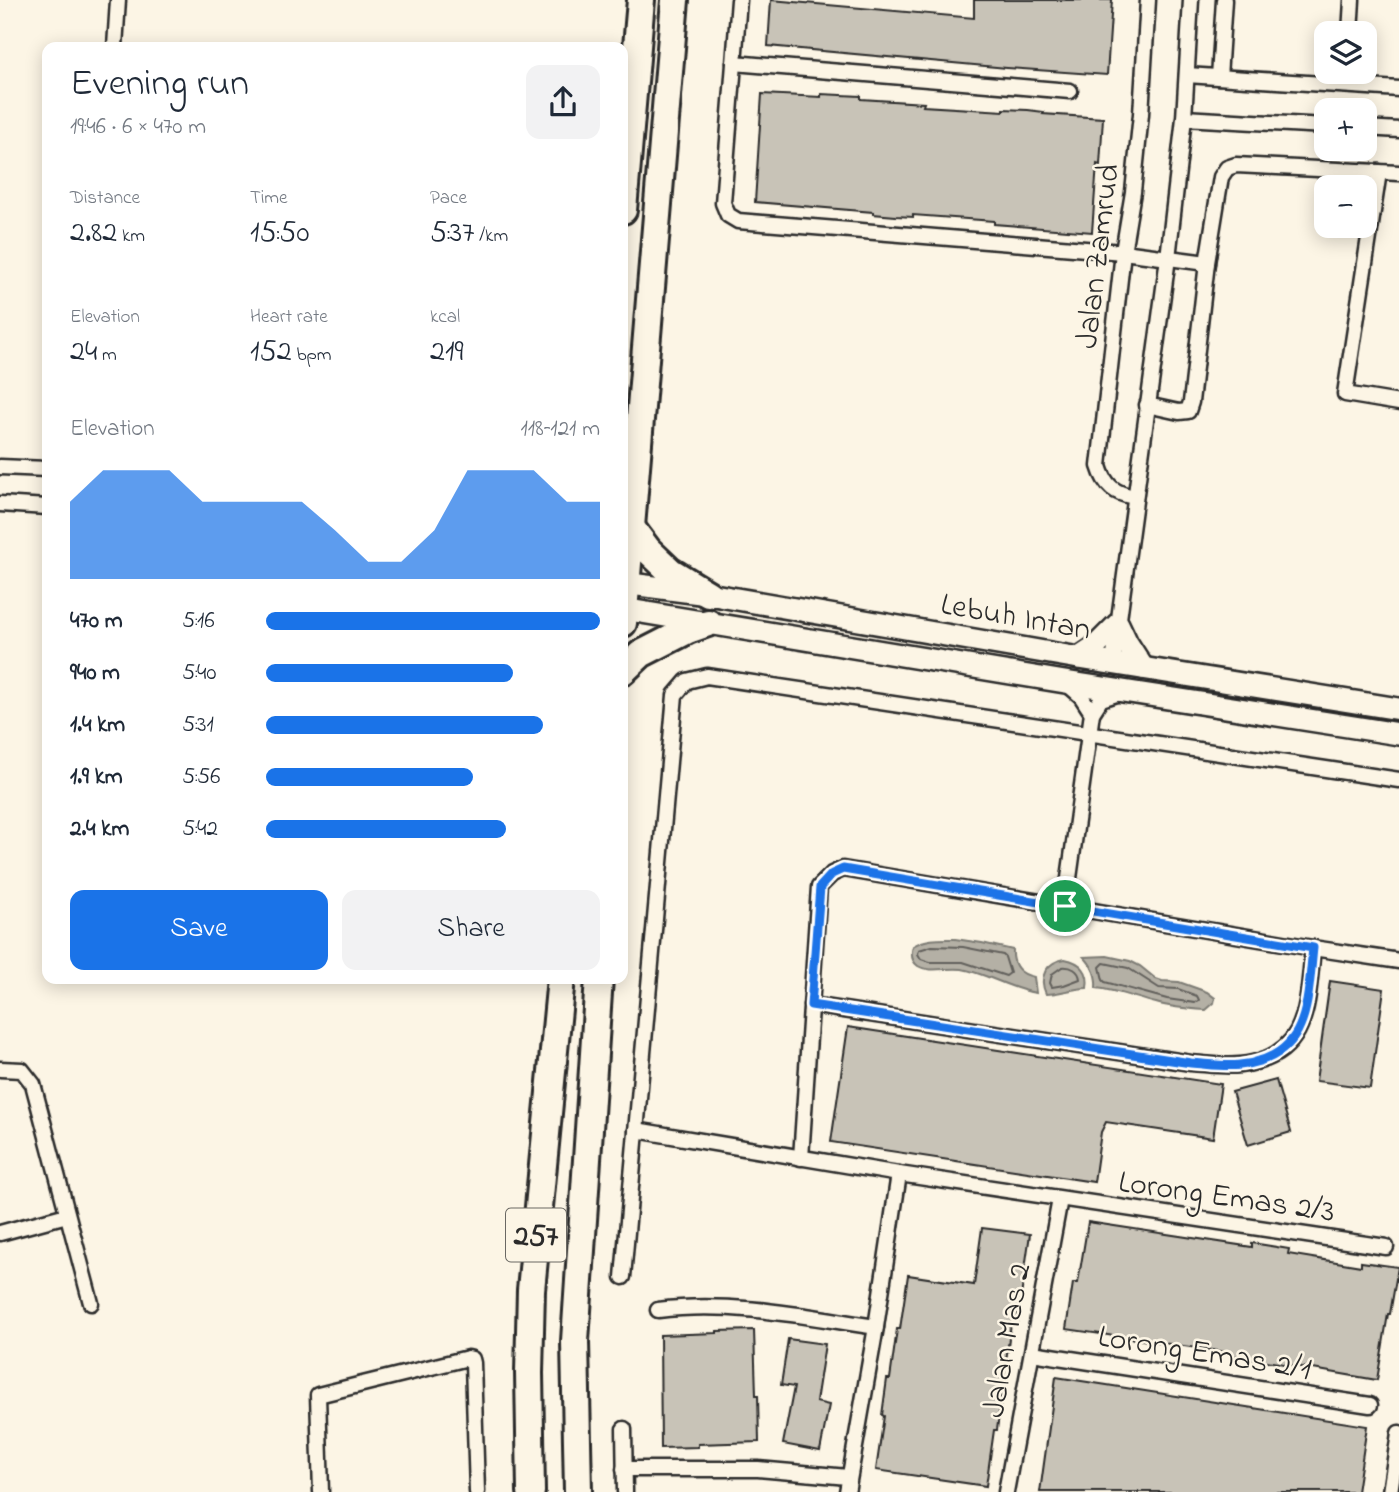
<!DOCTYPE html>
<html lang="en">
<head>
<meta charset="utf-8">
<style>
  :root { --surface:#fff; --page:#f2f2f3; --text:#1f2937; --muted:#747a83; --accent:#1a73e8 }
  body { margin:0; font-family:"Indie Flower",sans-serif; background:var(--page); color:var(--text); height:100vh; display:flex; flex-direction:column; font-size:26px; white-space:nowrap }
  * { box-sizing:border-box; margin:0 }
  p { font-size:23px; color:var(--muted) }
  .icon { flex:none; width:38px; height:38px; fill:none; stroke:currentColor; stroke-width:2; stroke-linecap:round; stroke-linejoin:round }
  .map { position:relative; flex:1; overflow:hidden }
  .sheet { position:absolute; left:42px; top:42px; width:586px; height:942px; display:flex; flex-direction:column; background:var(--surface); border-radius:14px; box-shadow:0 4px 18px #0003 }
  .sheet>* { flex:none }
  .buttons { position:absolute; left:1314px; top:21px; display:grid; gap:14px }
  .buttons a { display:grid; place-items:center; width:63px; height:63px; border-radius:14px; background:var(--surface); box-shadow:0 4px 18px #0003; font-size:35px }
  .pin { position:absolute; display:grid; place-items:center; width:60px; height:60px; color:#fff; margin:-30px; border:4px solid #fff; border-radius:50%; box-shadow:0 2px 7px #0007 }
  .round { display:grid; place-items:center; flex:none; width:74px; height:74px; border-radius:14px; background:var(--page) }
  .headline { display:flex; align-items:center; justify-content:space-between; height:119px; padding:0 28px }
  h1 { font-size:38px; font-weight:600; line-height:52px }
  .figures { display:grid; grid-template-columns:repeat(3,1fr); gap:10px; height:119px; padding:7px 28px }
  .figures div { display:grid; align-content:center }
  .figures b { font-size:30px; font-weight:600 }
  .figures small { font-size:19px; font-weight:400 }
  .figures p { font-size:19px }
  .chart { height:196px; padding:14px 28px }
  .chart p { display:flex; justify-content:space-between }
  .chart svg { width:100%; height:126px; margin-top:7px; fill:var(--accent); opacity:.7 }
  .action { display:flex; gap:14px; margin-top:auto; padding:14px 28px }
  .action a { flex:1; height:80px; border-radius:14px; background:var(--accent); color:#fff; font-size:28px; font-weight:600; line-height:80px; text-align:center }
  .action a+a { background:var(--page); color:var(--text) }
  ul { padding:0 28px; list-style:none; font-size:23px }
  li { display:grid; grid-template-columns:112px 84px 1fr; align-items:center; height:52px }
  li i { height:18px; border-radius:9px; background:var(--accent) }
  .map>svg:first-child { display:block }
  .water { fill:#b4b0a5; stroke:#7d7b74; stroke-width:2 }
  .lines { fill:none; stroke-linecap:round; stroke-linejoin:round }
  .shore { stroke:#62605c; stroke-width:2 }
  .building { fill:#c8c3b7; stroke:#2b2b2b; stroke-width:2 }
  .street-casing { stroke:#2b2b2b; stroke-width:19 }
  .secondary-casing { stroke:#2b2b2b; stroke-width:26 }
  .highway-casing { stroke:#2b2b2b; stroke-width:32 }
  .street { stroke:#fcf5e5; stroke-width:14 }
  .secondary { stroke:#fcf5e5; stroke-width:21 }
  .highway { stroke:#fcf5e5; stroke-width:26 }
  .route-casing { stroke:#fff; stroke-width:14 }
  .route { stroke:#1a73e8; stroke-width:9 }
  .labels { text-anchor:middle; stroke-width:5; stroke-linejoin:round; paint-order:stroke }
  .shield { fill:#fcf5e5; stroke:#6a6863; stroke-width:2 }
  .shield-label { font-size:30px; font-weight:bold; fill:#2b2b2b }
  .street-label { font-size:32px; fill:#2b2b2b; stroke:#fcf5e5 }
</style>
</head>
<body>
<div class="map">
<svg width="1399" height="1492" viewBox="0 0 1399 1492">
  <rect width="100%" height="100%" fill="#fcf5e5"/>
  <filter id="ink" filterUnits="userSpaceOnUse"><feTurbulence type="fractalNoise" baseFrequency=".0143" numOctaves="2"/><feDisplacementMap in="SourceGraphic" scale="14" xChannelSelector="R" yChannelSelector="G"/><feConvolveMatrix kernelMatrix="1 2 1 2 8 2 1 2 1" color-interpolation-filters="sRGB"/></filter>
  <g filter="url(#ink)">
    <!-- water -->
    <g class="water">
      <path d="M955 939 982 943 1013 950C1012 965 1019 974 1034 977L1036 993C1010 989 988 974 962 969 948 967 930 973 918 966 911 961 911 953 913 946 926 938 940 939 955 939Z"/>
      <path d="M1107 956 1130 961 1140 966 1156 979 1162 981 1179 982 1207 992 1215 998 1214 1003 1206 1010C1189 1009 1172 1008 1156 1003 1136 998 1116 990 1096 988 1097 975 1093 966 1084 957Z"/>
      <path d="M1065 959C1081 962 1090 972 1087 988 1073 988 1060 994 1046 994 1038 977 1046 962 1065 959Z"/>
    </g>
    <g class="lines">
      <!-- shore -->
      <g class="shore">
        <path d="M932 946 963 947 1003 955 1005 957 1010 973 1006 976 963 962H930L921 959 918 954 919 950Z"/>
        <path d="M1104 963 1128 968 1159 988 1178 989 1197 996 1199 1000 1195 1003 1167 999 1105 982 1103 980 1100 967Z"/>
        <path d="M1062 967C1071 966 1079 970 1080 979L1064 985 1052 987 1050 983 1052 974Z"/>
      </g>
    </g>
    <!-- building -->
    <g class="building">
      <path d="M771 0 974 18V0H1112L1107 75 1007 68 768 46Z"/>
      <path d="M762 94 821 97V94L861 96V99L924 103 923 106 1004 111V109L1028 110 1044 112 1043 114 1103 118 1100 165 1097 164 1092 232 994 224V221L913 215V217L896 216 873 214V212L755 202Z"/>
      <path d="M1330 981 1384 989 1370 1088 1316 1081Z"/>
      <path d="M848 1027 1221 1084 1213 1138 1106 1122 1101 1132 1094 1182 831 1142Z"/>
      <path d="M1276 1080 1291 1132 1248 1145 1232 1092Z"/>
      <path d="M1088 1222 1252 1247V1243L1289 1249 1288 1254 1361 1266V1262L1398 1267 1390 1314H1388L1377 1380 1231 1355 1232 1353 1066 1329 1073 1283H1078Z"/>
      <path d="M982 1228 1030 1234 1017 1324 1011 1323 997 1430H994L986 1486 876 1470 884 1416 882 1415 887 1379H890L897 1329H900L908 1275 974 1285Z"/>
      <path d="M754 1330 756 1395H758L759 1442 698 1444V1447L661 1448 660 1335 717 1333V1331Z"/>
      <path d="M788 1339 825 1344 816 1402 829 1405 820 1451 783 1444 794 1387 781 1385Z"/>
      <path d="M1056 1377 1367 1426 1357 1492H1040Z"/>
    </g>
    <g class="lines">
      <!-- street casing -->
      <g class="street-casing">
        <g id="street">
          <path d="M739 0 723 203 728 215 738 221 1123 252 1207 263"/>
          <path d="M1350 33 1352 0"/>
          <path d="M115 47 118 0"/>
          <path d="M734 63 1070 91"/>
          <path d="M1187 75 1399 89"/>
          <path d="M1219 77 1224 0"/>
          <path d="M1184 118 1326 126"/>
          <path d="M1365 128 1399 130"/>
          <path d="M1379 172 1345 394 1399 403"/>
          <path d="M1147 405 1179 412 1188 411 1191 402 1207 263 1221 177 1227 168 1236 165 1399 173"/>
          <path d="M0 467 47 469"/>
          <path d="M1135 497C1115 494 1105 486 1099 466L1123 252 1133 192 1141 114 1148 0"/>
          <path d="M0 504 47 507"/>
          <path d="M1113 663 1168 258 1184 118 1191 0"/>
          <path d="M1066 683 1081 696 1092 713"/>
          <path d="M1065 907 1092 713 1101 699 1119 693"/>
          <path d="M811 1005 1191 1063C1207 1064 1225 1067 1240 1065 1310 1057 1307 1004 1313 948"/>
          <path d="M0 1069 22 1070 33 1084 91 1303"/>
          <path d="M636 1130 899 1174 1386 1247"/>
          <path d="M801 1158 819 887 832 874 843 869 1313 948 1399 961"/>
          <path d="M0 1233 67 1215"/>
          <path d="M623 1277 675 695 687 681 707 676 1399 780"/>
          <path d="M658 1310C731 1301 804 1316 876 1327"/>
          <path d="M1032 1353 1370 1405"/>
          <path d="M624 1429 625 1492"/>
          <path d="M624 1469H758L848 1477"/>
          <path d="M321 1492 318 1395 468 1358 472 1359 473 1363 477 1492"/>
          <path d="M847 1492 876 1327 899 1174"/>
          <path d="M1006 1492 1060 1199"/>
          <path d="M1390 1492 1399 1433"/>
        </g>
      </g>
      <!-- secondary casing -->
      <g class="secondary-casing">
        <g id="secondary">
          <path d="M623 583 708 594 1079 658 1399 709"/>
          <path d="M623 609 1065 682 1399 734"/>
          <path d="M1079 658 1094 648 1118 624 1127 643 1143 668"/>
        </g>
      </g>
      <!-- highway casing -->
      <g class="highway-casing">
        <g id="highway">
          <path d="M623 210 641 0"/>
          <path d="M630 526 648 550 670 571 708 594"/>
          <path d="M623 623 675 0"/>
          <path d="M623 671 641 654 688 630 708 623"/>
          <path d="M531 1492 529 1373 531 1290 561 978"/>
          <path d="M578 1492 575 1341 599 978"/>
        </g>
      </g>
      <!-- street -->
      <use href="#street" class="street"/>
      <!-- secondary -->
      <use href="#secondary" class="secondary"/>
      <!-- highway -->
      <use href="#highway" class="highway"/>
    </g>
  </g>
  <g class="lines" filter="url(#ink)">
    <!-- route casing -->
    <g class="route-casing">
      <path id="route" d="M843 869 1313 948C1307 1004 1310 1057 1240 1065 1225 1067 1207 1064 1191 1063L811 1005 820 887 832 874Z"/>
    </g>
    <!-- route -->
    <use href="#route" class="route"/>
  </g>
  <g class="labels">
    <!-- shield labels -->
    <rect class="shield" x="506" y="1208.5" width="60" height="53" rx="5"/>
    <g class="shield-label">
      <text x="536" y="1245">257</text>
    </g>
    <!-- street labels -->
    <g class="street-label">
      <text transform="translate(1096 256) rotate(-83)" y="11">Jalan Zamrud</text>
      <text transform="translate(1016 615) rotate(10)" y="11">Lebuh Intan</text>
      <text transform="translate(1227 1195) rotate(8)" y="11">Lorong Emas 2/3</text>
      <text transform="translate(1005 1340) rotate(-80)" y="11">Jalan Mas 2</text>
      <text transform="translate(1205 1351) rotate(9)" y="11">Lorong Emas 2/1</text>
    </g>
  </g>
</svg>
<div class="buttons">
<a><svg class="icon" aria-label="layers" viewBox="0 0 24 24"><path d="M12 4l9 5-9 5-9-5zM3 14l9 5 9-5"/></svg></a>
<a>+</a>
<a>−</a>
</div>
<div class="pin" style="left:1065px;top:906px;background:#1e9e55"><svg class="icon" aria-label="arrive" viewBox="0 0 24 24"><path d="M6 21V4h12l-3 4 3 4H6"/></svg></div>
<section class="sheet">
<div class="headline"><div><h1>Evening run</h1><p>19:46 · 6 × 470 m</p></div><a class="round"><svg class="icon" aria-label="share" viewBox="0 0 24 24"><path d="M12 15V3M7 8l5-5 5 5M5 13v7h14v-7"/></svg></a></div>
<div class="figures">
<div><p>Distance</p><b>2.82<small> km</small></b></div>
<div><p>Time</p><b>15:50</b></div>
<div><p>Pace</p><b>5:37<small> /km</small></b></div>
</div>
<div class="figures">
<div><p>Elevation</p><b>24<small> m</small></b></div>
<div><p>Heart rate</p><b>152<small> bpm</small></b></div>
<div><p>kcal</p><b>219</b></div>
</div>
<div class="chart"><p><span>Elevation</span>118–121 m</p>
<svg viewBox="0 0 160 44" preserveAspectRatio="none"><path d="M0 44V17L10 6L20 6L30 6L40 17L50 17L60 17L70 17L80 27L90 38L100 38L110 27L120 6L130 6L140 6L150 17L160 17V44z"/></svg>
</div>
<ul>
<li><b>470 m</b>5:16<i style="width:100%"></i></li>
<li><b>940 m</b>5:40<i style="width:74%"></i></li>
<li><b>1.4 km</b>5:31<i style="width:83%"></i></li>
<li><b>1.9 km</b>5:56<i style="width:62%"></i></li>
<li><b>2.4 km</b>5:42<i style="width:72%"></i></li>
</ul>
<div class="action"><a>Save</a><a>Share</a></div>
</section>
</div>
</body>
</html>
